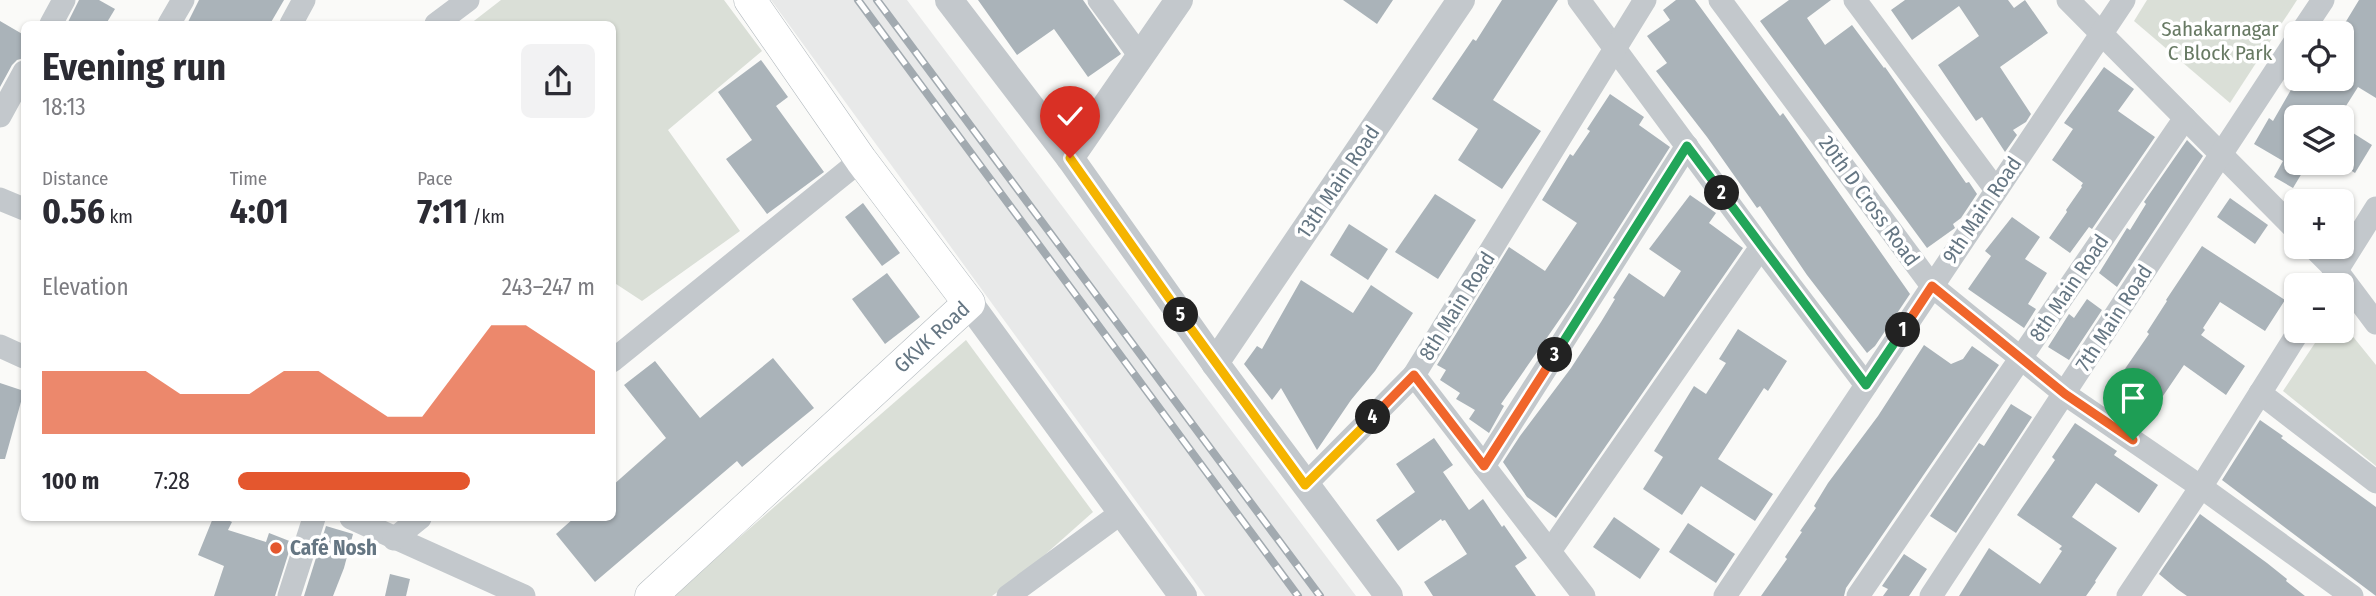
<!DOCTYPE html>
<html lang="en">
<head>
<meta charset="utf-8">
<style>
  :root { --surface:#fff; --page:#f2f2f3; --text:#2b2b33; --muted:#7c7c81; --accent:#e4572e }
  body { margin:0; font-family:"Fira Sans Condensed",sans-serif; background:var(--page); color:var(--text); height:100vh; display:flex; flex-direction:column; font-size:26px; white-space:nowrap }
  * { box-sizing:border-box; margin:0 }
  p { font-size:23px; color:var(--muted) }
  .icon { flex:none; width:38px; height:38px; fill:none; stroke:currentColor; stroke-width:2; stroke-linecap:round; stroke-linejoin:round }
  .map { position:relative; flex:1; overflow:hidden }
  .panel { position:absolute; left:21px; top:21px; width:595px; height:500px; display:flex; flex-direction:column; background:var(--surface); border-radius:10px; box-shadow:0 2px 5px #0004 }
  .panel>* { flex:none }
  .fabs { position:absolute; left:2284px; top:21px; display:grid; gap:14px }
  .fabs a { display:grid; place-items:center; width:70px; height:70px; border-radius:10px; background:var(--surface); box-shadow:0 2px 5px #0004; font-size:35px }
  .pin { position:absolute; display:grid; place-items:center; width:60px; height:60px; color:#fff; margin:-72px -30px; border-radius:50% 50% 50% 0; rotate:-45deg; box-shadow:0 0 7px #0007 }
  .pin .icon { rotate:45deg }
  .km { position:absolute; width:35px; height:35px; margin:-18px; border-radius:50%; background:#222; color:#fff; font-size:19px; line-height:35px; text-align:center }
  .round { display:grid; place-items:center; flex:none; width:74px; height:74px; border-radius:10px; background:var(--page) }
  .head { display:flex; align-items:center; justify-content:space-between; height:119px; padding:0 21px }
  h1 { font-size:38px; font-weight:700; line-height:52px }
  .stats { display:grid; grid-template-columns:repeat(3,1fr); gap:10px; height:119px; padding:7px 21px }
  .stats div { display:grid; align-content:center }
  .stats b { font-size:35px; font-weight:700 }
  .stats small { font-size:19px; font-weight:400 }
  .stats p { font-size:19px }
  .chart { height:196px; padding:14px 21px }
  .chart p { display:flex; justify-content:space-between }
  .chart svg { width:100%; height:126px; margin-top:7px; fill:var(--accent); opacity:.7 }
  ul { padding:0 21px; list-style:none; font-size:23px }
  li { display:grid; grid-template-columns:112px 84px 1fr; align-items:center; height:52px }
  li i { height:18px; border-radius:9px; background:var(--accent) }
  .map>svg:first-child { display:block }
  .built { fill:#e8e9e9 }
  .green { fill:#dadfd7 }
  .building { fill:#aab3b9 }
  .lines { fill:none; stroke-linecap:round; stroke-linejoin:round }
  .secondary-casing { stroke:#b3babf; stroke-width:33 }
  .minor { stroke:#c3c8cc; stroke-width:23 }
  .tertiary { stroke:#c3c8cc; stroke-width:28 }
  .secondary { stroke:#fff; stroke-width:32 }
  .rail-casing { stroke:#a2aab0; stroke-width:8 }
  .rail { stroke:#fff; stroke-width:5; stroke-dasharray:16; stroke-linecap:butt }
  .split-1-casing { stroke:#fff; stroke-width:14 }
  .split-2-casing { stroke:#fff; stroke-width:14 }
  .split-3-casing { stroke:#fff; stroke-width:14 }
  .split-4-casing { stroke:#fff; stroke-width:14 }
  .split-5-casing { stroke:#fff; stroke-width:14 }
  .split-6-casing { stroke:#fff; stroke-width:14 }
  .split-1 { stroke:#f0652b; stroke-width:9 }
  .split-2 { stroke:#22a559; stroke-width:9 }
  .split-3 { stroke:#22a559; stroke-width:9 }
  .split-4 { stroke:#f0652b; stroke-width:9 }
  .split-5 { stroke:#f5b400; stroke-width:9 }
  .split-6 { stroke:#f5b400; stroke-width:9 }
  .poi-dot { fill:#e4572e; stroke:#fff; stroke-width:2.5 }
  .labels { text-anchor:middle; stroke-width:7; stroke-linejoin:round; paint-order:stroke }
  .park-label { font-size:21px; fill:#687a64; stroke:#fff }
  .street-label { font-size:21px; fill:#657683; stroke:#fff }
  .poi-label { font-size:21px; font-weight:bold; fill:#657683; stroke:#fff; text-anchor:start }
</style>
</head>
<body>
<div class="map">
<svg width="2376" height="596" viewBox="0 0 2376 596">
  <rect width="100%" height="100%" fill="#fafaf8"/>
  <!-- built -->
  <path class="built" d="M771 0H907L1356 596H1205Z"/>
  <!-- green -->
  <g class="green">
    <path d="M501 0H724L762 51 668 130 740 231 642 301 613 282 612 24H470Z"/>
    <path d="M2147 0H2297L2230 103 2134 21Z"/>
    <path d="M2342 323 2376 365V466L2283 391 2323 331H2342Z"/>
    <path d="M966 340 1093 512 1030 568 992 596H672Z"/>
  </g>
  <!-- building -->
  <g class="building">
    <path d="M79 0H99L115 9 106 24H67Z"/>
    <path d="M199 0H284L270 24H187Z"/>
    <path d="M978 0H1083L1121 54 1088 77 1054 29 1017 55Z"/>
    <path d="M1343 0H1393L1377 24Z"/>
    <path d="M1502 0H1558L1493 100 1541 131 1502 189 1458 160 1478 129 1432 99 1473 39 1476 41Z"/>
    <path d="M1676 0H1695L1780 116 1783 113 1910 294 1875 346 1867 353 1807 275 1760 206 1757 208 1707 137 1656 71 1667 63 1647 36 1670 20 1663 10Z"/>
    <path d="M1789 0H1831L1807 18 1825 45 1852 25 1884 68 1885 67 1966 183 1969 182 1977 194 1961 218 1953 224 1955 228 1927 248 1760 21Z"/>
    <path d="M1905 0H2008L2014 8 2025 0 2048 33 2000 67 2031 114 2026 122 2013 130 2017 135 2005 152 1982 117 1976 121 1938 65 1979 36 1959 6 1912 40 1891 10Z"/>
    <path d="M2359 0H2376V98L2358 87 2339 117H2296V163H2308L2293 188 2274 177 2283 161 2254 144 2269 118 2273 121 2292 88 2297 91 2305 79H2342V28Z"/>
    <path d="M0 21 24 35V58L17 60 12 65 0 87Z"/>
    <path d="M761 60 788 97 776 106 824 172 767 214 726 159 752 140 718 92Z"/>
    <path d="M2104 67 2134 89 2118 111 2155 137 2092 229 2089 227 2070 253 2049 238 2067 212 2066 210 2082 187 2081 186 2083 183 2052 160 2073 129 2064 123Z"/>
    <path d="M1610 94 1644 117 1639 125 1670 147 1571 303 1501 404 1504 406 1489 433 1469 419 1475 410 1456 399 1460 393 1440 380 1446 370 1437 365 1509 247 1545 271 1577 223 1542 200 1570 154 1573 156 1590 131 1587 129Z"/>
    <path d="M2342 126 2372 145 2355 173 2341 164Z"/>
    <path d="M2187 140 2203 156 2117 287 2099 273 2127 228 2130 230 2146 204 2144 202Z"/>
    <path d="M1435 194 1476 220 1438 279 1395 252Z"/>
    <path d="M1690 195 1716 213 1709 223 1743 248 1556 518 1527 497 1503 462 1520 436 1571 368 1601 322 1615 299 1613 298 1629 273 1664 297 1681 271 1649 249Z"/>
    <path d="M2230 198 2268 225 2255 244 2217 217Z"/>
    <path d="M863 203 900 253 882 266 845 217Z"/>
    <path d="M2012 217 2040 237 2025 259 2047 273 2028 304 2036 309 2024 328 1968 289 1991 256 1985 251Z"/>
    <path d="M1349 224 1388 249 1368 280 1330 255Z"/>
    <path d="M2202 246 2285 300 2265 331 2220 302 2203 328 2205 330 2201 335 2245 366 2226 395 2184 365 2148 418 2109 392 2149 334 2147 332 2167 301 2166 300Z"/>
    <path d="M887 273 920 317 885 344 852 299Z"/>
    <path d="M1301 280 1353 313 1371 285 1413 313 1375 371 1351 400 1317 450 1281 388 1272 400 1244 364 1257 346 1262 349Z"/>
    <path d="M2087 299 2102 310 2069 360 2048 347 2069 314 2074 318Z"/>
    <path d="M1738 329 1787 361 1768 391 1764 388 1718 459 1773 494 1755 521 1701 486 1682 515 1643 489 1663 457 1654 451 1694 386 1706 394 1726 363 1719 359Z"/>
    <path d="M1924 345 1951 364 1963 359 1972 346 1999 365 1846 588 1844 596H1761L1787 559 1785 557 1802 532 1800 531 1816 508 1814 506 1828 483 1878 416Z"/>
    <path d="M773 358 814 408 742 467 737 461 595 582 556 534 574 518H612V486L666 438 624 385 655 361 700 418Z"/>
    <path d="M0 383 24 391 5 459H0Z"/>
    <path d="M2011 404 2032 417 1956 533 1930 516 1979 443 1984 446Z"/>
    <path d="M2260 420 2283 436 2281 438 2376 507V596L2222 480Z"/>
    <path d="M2075 423 2117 451 2114 455 2158 485 2139 513 2096 483 2072 517 2117 548 2095 581 2096 582 2086 596H1959L1989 548 2040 584 2062 551 2059 549 2062 546 2017 515 2055 460 2052 457Z"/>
    <path d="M1434 438 1453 465 1443 472 1469 510 1483 499 1502 527 1504 525 1527 558 1515 566 1536 596H1433L1424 582 1467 554 1445 520 1442 521 1441 519 1398 551 1376 520 1415 492 1396 464Z"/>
    <path d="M2200 514 2267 563 2287 579 2286 581 2305 596H2187L2177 589 2159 574Z"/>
    <path d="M1614 517 1660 549 1640 579 1593 547Z"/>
    <path d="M213 518H223L232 522 228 530 266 542 269 533 292 542 275 596H214L224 566 198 555Z"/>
    <path d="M1688 523 1735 554 1716 583 1669 552Z"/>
    <path d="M326 526 353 534 344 568 333 596H304Z"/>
    <path d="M1904 554 1927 569 1909 596H1883L1888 589 1882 586Z"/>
    <path d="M390 574 410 579 406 596H385Z"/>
  </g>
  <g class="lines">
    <!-- secondary casing -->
    <g class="secondary-casing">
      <g id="secondary">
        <path id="s1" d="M651 596 969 303 861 160 750 0"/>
      </g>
    </g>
    <!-- minor -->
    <g class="minor">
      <path d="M1099 0 1140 56"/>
      <path d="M1579 0 1761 247 1866 385"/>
      <path d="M1720 0 1932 286 2065 394 2201 487 2352 596"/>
      <path d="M1855 0 1996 190"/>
      <path d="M2068 0 2296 230"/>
      <path d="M51 24 64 0"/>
      <path d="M169 24 183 0"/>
      <path d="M291 24 304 0"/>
      <path d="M436 24 468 0"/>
      <path d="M2301 33 2323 0"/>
      <path d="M0 116 24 72"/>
      <path d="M0 199 24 209"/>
      <path d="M2313 247 2337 271 2376 323"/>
      <path d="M2329 283 2376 208"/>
      <path d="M0 346 24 357"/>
      <path d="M612 361 861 160"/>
      <path d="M2260 393 2376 482"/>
      <path d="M1484 466 1687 146"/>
      <path d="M1305 485 1414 375"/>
      <path d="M351 518 524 596"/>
      <path d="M394 539 420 518"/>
      <path d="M1550 551 1761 247"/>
      <path d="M289 596 314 518"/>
      <path d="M1008 596 1121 513"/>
      <path d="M1584 596 1414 375 1645 0"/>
      <path d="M1725 596 2124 0"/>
      <path d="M1858 596 2185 118"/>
      <path d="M1931 596 2296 40"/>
      <path d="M2128 596 2201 487 2299 331"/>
    </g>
    <!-- tertiary -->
    <g class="tertiary">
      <path d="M949 0 1070 158 1215 363 1389 596"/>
      <path d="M1070 158 1179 0"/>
      <path d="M969 303 1183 596"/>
      <path d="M1215 363 1461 0"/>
    </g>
    <!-- secondary -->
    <use href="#secondary" class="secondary"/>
    <!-- rail casing -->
    <g class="rail-casing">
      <g id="rail">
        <path d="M858 0 1298 596"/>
        <path d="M877 0 1320 596"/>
      </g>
    </g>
    <!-- rail -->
    <use href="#rail" class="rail"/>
  </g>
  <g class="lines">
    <!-- split-1 casing -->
    <g class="split-1-casing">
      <path id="split-1" d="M1903 330 1932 286 2065 394 2133 440"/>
    </g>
    <!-- split-2 casing -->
    <g class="split-2-casing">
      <path id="split-2" d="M1722 193 1866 385 1903 330"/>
    </g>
    <!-- split-3 casing -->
    <g class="split-3-casing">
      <path id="split-3" d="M1555 355 1687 146 1722 193"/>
    </g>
    <!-- split-4 casing -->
    <g class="split-4-casing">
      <path id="split-4" d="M1373 417 1414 375 1484 466 1555 355"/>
    </g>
    <!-- split-5 casing -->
    <g class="split-5-casing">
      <path id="split-5" d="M1181 315 1305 485 1373 417"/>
    </g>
    <!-- split-6 casing -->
    <g class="split-6-casing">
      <path id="split-6" d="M1070 158 1181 315"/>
    </g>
    <!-- split-1 -->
    <use href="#split-1" class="split-1"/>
    <!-- split-2 -->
    <use href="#split-2" class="split-2"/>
    <!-- split-3 -->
    <use href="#split-3" class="split-3"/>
    <!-- split-4 -->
    <use href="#split-4" class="split-4"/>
    <!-- split-5 -->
    <use href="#split-5" class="split-5"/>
    <!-- split-6 -->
    <use href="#split-6" class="split-6"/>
  </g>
  <!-- markers -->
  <circle class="poi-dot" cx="276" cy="548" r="7"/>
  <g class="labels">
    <!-- park labels -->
    <g class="park-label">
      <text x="2220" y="36">Sahakarnagar<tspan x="2220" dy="24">C Block Park</tspan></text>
    </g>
    <!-- street labels -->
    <g class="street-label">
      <text transform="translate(1338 182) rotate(-56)" y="7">13th Main Road</text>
      <text transform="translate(1869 201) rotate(54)" y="7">20th D Cross Road</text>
      <text transform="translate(1982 210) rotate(-56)" y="7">9th Main Road</text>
      <text transform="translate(2069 288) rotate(-56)" y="7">8th Main Road</text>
      <text transform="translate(1457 306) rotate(-58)" y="7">8th Main Road</text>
      <text transform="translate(2114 318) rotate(-57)" y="7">7th Main Road</text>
      <text dy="7" stroke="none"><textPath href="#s1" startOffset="382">GKVK Road</textPath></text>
    </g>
    <!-- poi labels -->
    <g class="poi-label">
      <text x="290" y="555">Café Nosh</text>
    </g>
  </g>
</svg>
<div class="fabs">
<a><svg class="icon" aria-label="locate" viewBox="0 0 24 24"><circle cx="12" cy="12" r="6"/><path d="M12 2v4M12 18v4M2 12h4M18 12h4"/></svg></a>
<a><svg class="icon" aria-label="layers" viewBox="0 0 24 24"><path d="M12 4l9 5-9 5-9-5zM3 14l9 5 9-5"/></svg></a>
<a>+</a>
<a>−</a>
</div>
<div class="pin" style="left:2133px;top:440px;background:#1e9e55"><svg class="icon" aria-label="arrive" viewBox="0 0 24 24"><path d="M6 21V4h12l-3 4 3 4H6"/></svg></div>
<div class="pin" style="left:1070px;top:158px;background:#d93025"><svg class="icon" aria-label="check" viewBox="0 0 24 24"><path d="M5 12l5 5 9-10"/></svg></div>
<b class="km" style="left:1903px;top:330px">1</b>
<b class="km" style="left:1722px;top:193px">2</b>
<b class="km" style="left:1555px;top:355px">3</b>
<b class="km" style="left:1373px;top:417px">4</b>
<b class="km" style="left:1181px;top:315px">5</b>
<section class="panel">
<div class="head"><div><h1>Evening run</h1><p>18:13</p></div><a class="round"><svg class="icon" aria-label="share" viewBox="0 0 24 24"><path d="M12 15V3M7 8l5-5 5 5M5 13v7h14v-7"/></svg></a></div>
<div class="stats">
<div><p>Distance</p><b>0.56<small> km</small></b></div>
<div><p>Time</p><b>4:01</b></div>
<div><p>Pace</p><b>7:11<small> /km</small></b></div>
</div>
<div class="chart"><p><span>Elevation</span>243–247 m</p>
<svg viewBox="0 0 160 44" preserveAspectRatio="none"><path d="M0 44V22L10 22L20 22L30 22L40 30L50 30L60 30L70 22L80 22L90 30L100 38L110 38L120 22L130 6L140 6L150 14L160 22V44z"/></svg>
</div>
<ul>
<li><b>100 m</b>7:28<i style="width:65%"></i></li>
</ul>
</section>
</div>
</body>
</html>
